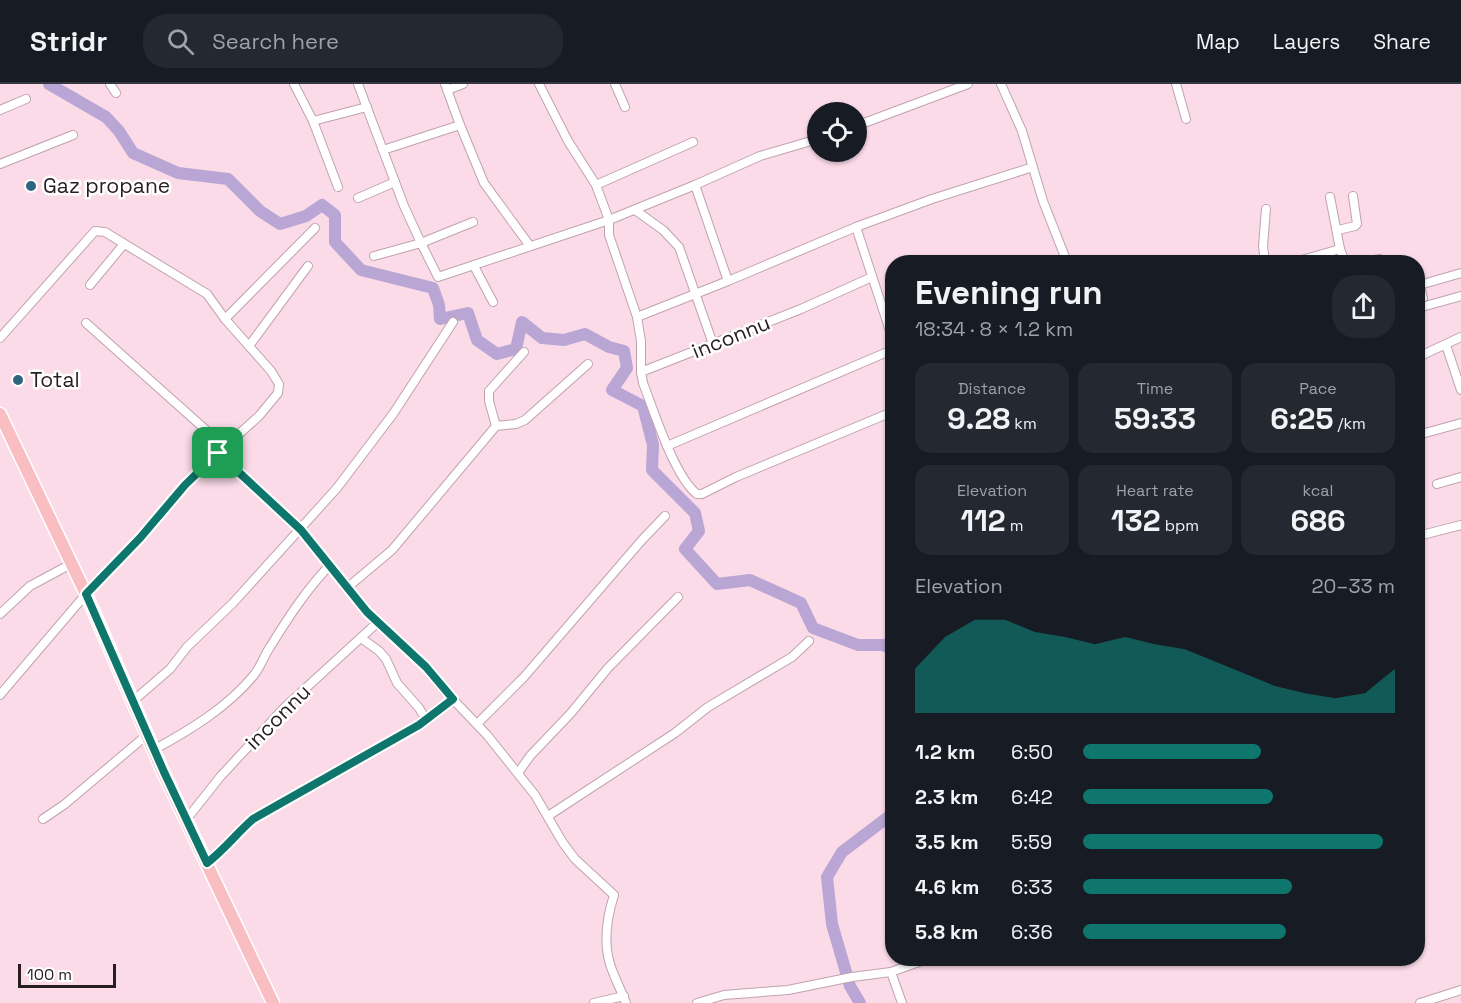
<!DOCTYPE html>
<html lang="en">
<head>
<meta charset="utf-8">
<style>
  :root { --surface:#171b24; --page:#242831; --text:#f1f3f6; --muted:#9ea1a6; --line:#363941; --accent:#0f766e }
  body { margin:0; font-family:"Space Grotesk",sans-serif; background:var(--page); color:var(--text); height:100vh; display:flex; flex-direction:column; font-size:22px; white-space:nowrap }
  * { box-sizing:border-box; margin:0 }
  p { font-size:20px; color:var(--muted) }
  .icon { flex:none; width:33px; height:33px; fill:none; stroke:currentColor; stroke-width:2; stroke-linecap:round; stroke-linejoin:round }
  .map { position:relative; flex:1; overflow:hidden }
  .details { position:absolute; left:885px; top:171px; width:540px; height:711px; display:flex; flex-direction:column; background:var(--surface); border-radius:24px; box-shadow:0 2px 4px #0004 }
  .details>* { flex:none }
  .tools { position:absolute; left:807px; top:18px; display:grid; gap:12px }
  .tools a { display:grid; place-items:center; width:60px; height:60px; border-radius:50%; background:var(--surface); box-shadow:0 2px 4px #0004; font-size:30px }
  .scale { position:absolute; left:18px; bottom:15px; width:98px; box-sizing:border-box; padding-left:6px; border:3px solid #281d21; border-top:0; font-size:16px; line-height:21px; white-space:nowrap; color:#281d21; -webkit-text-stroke:4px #fff; paint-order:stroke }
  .pin { position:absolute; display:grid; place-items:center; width:51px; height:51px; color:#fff; margin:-26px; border-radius:12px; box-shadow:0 3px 9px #0006 }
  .round { display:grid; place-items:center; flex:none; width:63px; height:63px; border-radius:24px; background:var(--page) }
  .headline { display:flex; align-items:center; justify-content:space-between; height:102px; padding:0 30px }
  h1 { font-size:33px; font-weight:700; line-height:45px }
  .metrics { display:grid; grid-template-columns:repeat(3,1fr); gap:9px; height:102px; padding:6px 30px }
  .metrics div { display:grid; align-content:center; border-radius:15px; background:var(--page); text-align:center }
  .metrics b { font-size:30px; font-weight:700 }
  .metrics small { font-size:16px; font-weight:400 }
  .metrics p { font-size:16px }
  .chart { height:168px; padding:12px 30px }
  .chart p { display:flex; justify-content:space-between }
  .chart svg { width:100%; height:108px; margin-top:6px; fill:var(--accent); opacity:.7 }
  ul { padding:0 30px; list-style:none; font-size:20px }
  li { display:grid; grid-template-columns:96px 72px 1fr; align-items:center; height:45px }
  li i { height:15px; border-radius:8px; background:var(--accent) }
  header { display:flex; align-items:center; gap:36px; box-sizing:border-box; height:84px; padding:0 30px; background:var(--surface); border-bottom:2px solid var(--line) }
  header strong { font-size:28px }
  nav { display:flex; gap:33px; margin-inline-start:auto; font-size:21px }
  .search { width:420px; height:54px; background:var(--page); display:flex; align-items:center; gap:15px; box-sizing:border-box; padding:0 21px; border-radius:24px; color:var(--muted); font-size:22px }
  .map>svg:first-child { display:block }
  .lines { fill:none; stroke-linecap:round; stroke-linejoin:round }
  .river { stroke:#b9a6d5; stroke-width:12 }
  .minor-casing { stroke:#c0a2ae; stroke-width:10 }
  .primary-casing { stroke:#fff; stroke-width:15 }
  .minor { stroke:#fff; stroke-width:8 }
  .primary { stroke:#f9bec2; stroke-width:12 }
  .route-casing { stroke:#fff; stroke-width:12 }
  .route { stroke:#0f766e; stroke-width:8 }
  .poi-dot { fill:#2e6580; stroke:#fff; stroke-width:2 }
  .labels { text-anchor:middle; stroke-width:5; stroke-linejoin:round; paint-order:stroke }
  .poi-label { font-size:21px; fill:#281d21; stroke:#fff; text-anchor:start }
  .street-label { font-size:21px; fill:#281d21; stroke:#fff }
</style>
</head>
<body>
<header>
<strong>Stridr</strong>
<div class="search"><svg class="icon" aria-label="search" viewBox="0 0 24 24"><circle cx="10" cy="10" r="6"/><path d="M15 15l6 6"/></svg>Search here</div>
<nav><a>Map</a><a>Layers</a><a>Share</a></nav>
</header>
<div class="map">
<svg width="1461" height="919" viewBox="0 0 1461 919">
  <rect width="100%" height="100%" fill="#fbdbe8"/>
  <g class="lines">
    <!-- river -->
    <g class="river">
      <path d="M49 0 106 33 119 47 133 69 178 89 228 95 260 127 280 140 306 132 322 121 335 131V158L361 186 433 204 439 221 440 235 468 229 477 256 497 270 516 265 522 238 542 254 564 256 585 250 609 263 624 267 627 284 612 306 643 322 653 361 652 386 695 429 699 447 685 465 717 500 750 496 801 519 813 544 858 561H884L892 566"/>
      <path d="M860 919 850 902 832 840 827 793 842 768 892 730"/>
    </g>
    <!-- minor casing -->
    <g class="minor-casing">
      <g id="minor">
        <path d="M110 0 116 9"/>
        <path d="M294 0 313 37 367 23"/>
        <path d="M358 0 404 122 421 159 473 138"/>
        <path d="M539 0 568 57 596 101 609 136V151L637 233 641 257V288L801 225 872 193"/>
        <path d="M615 0 625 23"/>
        <path d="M1001 0 1022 47 1043 117 1067 178"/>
        <path d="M1176 0 1186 35"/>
        <path d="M447 6 463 0"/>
        <path d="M0 26 26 15"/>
        <path d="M313 37 338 103"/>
        <path d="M460 41 484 99 530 162"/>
        <path d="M856 42 968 0"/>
        <path d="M383 66 460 41 445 0"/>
        <path d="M0 80 73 51"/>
        <path d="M596 101 693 58"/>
        <path d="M695 101 728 197 856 143 892 253"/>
        <path d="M1330 113 1340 165 1345 178"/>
        <path d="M358 114 395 98"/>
        <path d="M635 126 663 146 679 163 713 260"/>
        <path d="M856 143 932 115 1033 83"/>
        <path d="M1338 146 1355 142 1357 140 1353 112"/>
        <path d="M374 172 421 159 438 193 609 136 695 101 760 72 818 55"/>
        <path d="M1265 178 1263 162 1266 125"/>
        <path d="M1295 178 1340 165"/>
        <path d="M1359 178 1380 175"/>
        <path d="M474 182 493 218"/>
        <path d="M90 201 124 160"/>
        <path d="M1418 218 1423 214 1420 203 1423 200 1461 189"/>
        <path d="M1418 224 1461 212"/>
        <path d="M637 233 728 197"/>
        <path d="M225 235 315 144"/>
        <path d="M86 239 225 363"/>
        <path d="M0 254 95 147 105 148 207 210 225 235 271 287 279 300 278 309 259 332 218 369"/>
        <path d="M1446 261 1461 306"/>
        <path d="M249 262 308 182"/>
        <path d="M1418 273 1461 253"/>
        <path d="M641 288 643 299C654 327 674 392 697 410H702L736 393 892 328"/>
        <path d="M496 342 489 317V307L524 268"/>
        <path d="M1418 351 1461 339"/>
        <path d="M667 362 892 266"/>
        <path d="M1437 400 1461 393"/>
        <path d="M1418 452 1461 441"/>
        <path d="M348 503 392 466 496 342 516 340 525 336 588 280"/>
        <path d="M0 530 30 502 71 480"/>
        <path d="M361 554 379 567 386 575 397 599 419 624 426 636"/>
        <path d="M0 611 86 510 140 454 185 401 218 369 301 446 367 528 426 583 444 606 487 651 535 711 563 759 575 775 614 811C607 833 603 857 610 880 614 893 621 906 626 919"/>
        <path d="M133 617 170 585 187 563 233 519 337 404 393 330 453 238"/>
        <path d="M477 640 524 593 642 456 665 432"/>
        <path d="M155 665C190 646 228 623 254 591 261 582 264 572 270 563 288 534 306 506 330 481"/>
        <path d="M518 689 530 672 571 629 608 584 678 513"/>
        <path d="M548 732 675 649 708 623 792 573 809 557"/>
        <path d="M43 735 65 720 148 650"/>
        <path d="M186 736 220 693 284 624 378 538"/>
        <path d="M207 779C224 766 237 749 253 735L419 641 453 615"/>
        <path d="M891 888 902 919"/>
        <path d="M594 919 624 912"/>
        <path d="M697 919 724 911 788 906 852 893 891 888 930 874"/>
        <path d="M1420 919 1461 906"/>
      </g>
    </g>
    <!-- primary casing -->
    <g class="primary-casing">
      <path id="primary" d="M0 330 86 510 163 688 273 919"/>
    </g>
    <!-- minor -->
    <use href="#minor" class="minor"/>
    <!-- primary -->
    <use href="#primary" class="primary"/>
  </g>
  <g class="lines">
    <!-- route casing -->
    <g class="route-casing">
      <path id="route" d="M218 369 301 446 367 528 426 583 453 615 419 641 253 735C237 749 224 766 207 779L164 688 86 510 140 454 185 401Z"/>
    </g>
    <!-- route -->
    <use href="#route" class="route"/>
  </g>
  <!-- markers -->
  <g class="poi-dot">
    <circle cx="31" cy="102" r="6"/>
    <circle cx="18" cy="296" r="6"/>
  </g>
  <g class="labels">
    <!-- poi labels -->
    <g class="poi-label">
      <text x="43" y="109">Gaz propane</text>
      <text x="30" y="303">Total</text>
    </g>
    <!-- street labels -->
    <g class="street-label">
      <text transform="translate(731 253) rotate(-22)" y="7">inconnu</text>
      <text transform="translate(278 633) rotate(-45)" y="7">inconnu</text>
    </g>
  </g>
</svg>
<div class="tools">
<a><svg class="icon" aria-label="locate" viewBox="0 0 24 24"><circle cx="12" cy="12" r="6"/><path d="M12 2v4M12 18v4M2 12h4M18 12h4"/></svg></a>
</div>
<div class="scale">100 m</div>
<div class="pin" style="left:218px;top:369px;background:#1e9e55"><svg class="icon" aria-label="arrive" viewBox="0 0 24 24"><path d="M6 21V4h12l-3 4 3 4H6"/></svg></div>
<section class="details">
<div class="headline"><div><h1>Evening run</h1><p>18:34 · 8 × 1.2 km</p></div><a class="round"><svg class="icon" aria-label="share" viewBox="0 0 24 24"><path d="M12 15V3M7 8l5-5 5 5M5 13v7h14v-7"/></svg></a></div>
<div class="metrics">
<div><p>Distance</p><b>9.28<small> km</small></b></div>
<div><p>Time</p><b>59:33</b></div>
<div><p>Pace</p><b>6:25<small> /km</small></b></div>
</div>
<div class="metrics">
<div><p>Elevation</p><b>112<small> m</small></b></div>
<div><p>Heart rate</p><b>132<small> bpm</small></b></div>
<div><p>kcal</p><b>686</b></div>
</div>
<div class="chart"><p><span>Elevation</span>20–33 m</p>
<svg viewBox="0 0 160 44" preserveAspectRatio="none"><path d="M0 44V26L10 13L20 6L30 6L40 11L50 13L60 16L70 13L80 16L90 18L100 23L110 28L120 33L130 36L140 38L150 36L160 26V44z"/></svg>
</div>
<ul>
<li><b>1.2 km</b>6:50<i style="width:57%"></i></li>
<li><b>2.3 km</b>6:42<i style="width:61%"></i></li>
<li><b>3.5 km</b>5:59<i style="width:96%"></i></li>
<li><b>4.6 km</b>6:33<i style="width:67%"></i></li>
<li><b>5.8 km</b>6:36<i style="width:65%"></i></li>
</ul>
</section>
</div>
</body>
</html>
